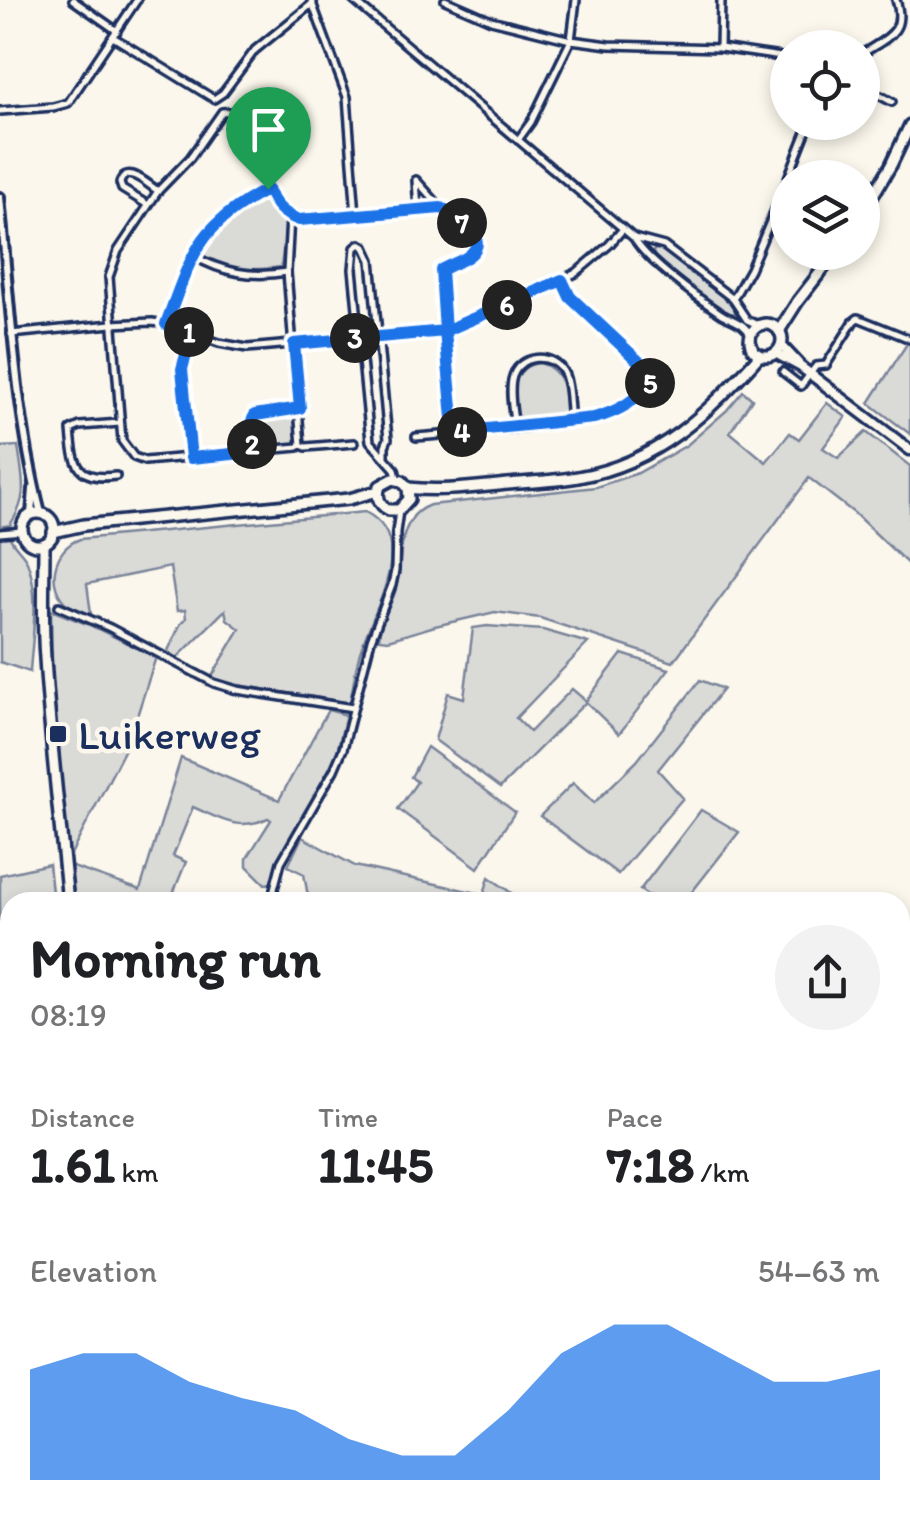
<!DOCTYPE html>
<html lang="en">
<head>
<meta charset="utf-8">
<style>
  :root { --surface:#fff; --page:#f2f2f2; --text:#202124; --muted:#757577; --accent:#1a73e8 }
  body { margin:0; font-family:Itim,sans-serif; background:var(--page); color:var(--text); height:100vh; display:flex; flex-direction:column; font-size:38px; white-space:nowrap }
  * { box-sizing:border-box; margin:0 }
  p { font-size:32px; color:var(--muted) }
  .icon { flex:none; width:55px; height:55px; fill:none; stroke:currentColor; stroke-width:2; stroke-linecap:round; stroke-linejoin:round }
  .map { position:relative; flex:1; overflow:hidden }
  .side { position:absolute; left:0px; top:892px; width:910px; height:642px; display:flex; flex-direction:column; background:var(--surface); border-radius:30px 30px 0 0; box-shadow:0 5px 15px #0003 }
  .side>* { flex:none }
  .buttons { position:absolute; left:770px; top:30px; display:grid; gap:20px }
  .buttons a { display:grid; place-items:center; width:110px; height:110px; border-radius:50%; background:var(--surface); box-shadow:0 5px 15px #0003; font-size:50px }
  .pin { position:absolute; display:grid; place-items:center; width:85px; height:85px; color:#fff; margin:-102px -42px; border-radius:50% 50% 50% 0; rotate:-45deg; box-shadow:0 0 10px #0007 }
  .pin .icon { rotate:45deg }
  .km { position:absolute; width:50px; height:50px; margin:-25px; border-radius:50%; background:#222; color:#fff; font-size:28px; line-height:50px; text-align:center }
  .round { display:grid; place-items:center; flex:none; width:105px; height:105px; border-radius:52px; background:var(--page) }
  .summary { display:flex; align-items:center; justify-content:space-between; height:170px; padding:0 30px }
  h1 { font-size:55px; font-weight:700; line-height:75px }
  .figures { display:grid; grid-template-columns:repeat(3,1fr); gap:15px; height:170px; padding:10px 30px }
  .figures div { display:grid; align-content:center }
  .figures b { font-size:50px; font-weight:700 }
  .figures small { font-size:28px; font-weight:400 }
  .figures p { font-size:28px }
  .chart { height:280px; padding:20px 30px }
  .chart p { display:flex; justify-content:space-between }
  .chart svg { width:100%; height:180px; margin-top:10px; fill:var(--accent); opacity:.7 }
  .map>svg:first-child { display:block }
  .green { fill:#dadad7; stroke:#7a849a; stroke-width:2.5 }
  .lines { fill:none; stroke-linecap:round; stroke-linejoin:round }
  .minor-casing { stroke:#1b2f5e; stroke-width:12 }
  .tertiary-casing { stroke:#1b2f5e; stroke-width:14 }
  .secondary-casing { stroke:#1b2f5e; stroke-width:15 }
  .primary-casing { stroke:#1b2f5e; stroke-width:16 }
  .minor { stroke:#fbf7ec; stroke-width:5 }
  .tertiary { stroke:#fbf7ec; stroke-width:6 }
  .secondary { stroke:#fbf7ec; stroke-width:8 }
  .primary { stroke:#fbf7ec; stroke-width:9 }
  .route-casing { stroke:#fff; stroke-width:20 }
  .route { stroke:#1a73e8; stroke-width:12 }
  .poi-dot { fill:#1b2f5e; stroke:#fbf7ec; stroke-width:4 }
  .labels { text-anchor:middle; stroke-width:9; stroke-linejoin:round; paint-order:stroke }
  .poi-label { font-size:42px; fill:#1b2f5e; stroke:#fbf7ec; text-anchor:start }
</style>
</head>
<body>
<div class="map">
<svg width="910" height="1533" viewBox="0 0 910 1533">
  <rect width="100%" height="100%" fill="#fbf7ec"/>
  <filter id="ink" filterUnits="userSpaceOnUse"><feTurbulence type="fractalNoise" baseFrequency=".01" numOctaves="2"/><feDisplacementMap in="SourceGraphic" scale="20" xChannelSelector="R" yChannelSelector="G"/><feConvolveMatrix kernelMatrix="1 2 1 2 8 2 1 2 1" color-interpolation-filters="sRGB"/></filter>
  <g filter="url(#ink)">
    <!-- green -->
    <g class="green">
      <path d="M263 196C271 199 279 214 287 220L281 267C251 271 222 272 198 251L225 220Z"/>
      <path d="M660 246 734 302 737 309 735 313 725 314 655 259 653 251Z"/>
      <path d="M908 342H910V434L869 403Z"/>
      <path d="M540 363C565 370 565 394 567 416L564 419 518 423C513 399 508 366 540 363Z"/>
      <path d="M743 391 752 399 730 432 766 462 790 433 799 439 827 403 846 417 823 448 838 458 866 432 910 466V566L854 513 809 478 673 662 540 618 495 612 435 626 388 640 379 639C379 623 390 608 395 592 402 569 397 541 411 520 415 512 422 508 430 505L596 487 638 473 687 445 726 411Z"/>
      <path d="M293 414 296 418V443L255 446 253 441V422L260 417Z"/>
      <path d="M18 446C22 478 30 496 10 525L0 527V447Z"/>
      <path d="M365 512C421 540 370 615 359 656 355 671 353 687 350 703L220 682 211 678 240 629 227 619 225 610 177 658 167 653 180 625 186 618 185 610 177 611 170 567 87 584 91 614C84 612 74 609 68 605 45 587 53 548 80 539Z"/>
      <path d="M0 535 10 537C14 548 25 553 28 564 40 596 32 638 30 672L0 662Z"/>
      <path d="M51 610 92 626 156 657 129 741 69 858 61 787 58 728 53 713Z"/>
      <path d="M487 626 543 630 588 643 516 718 530 732 572 689 586 701 622 654 669 669 619 734 586 702 500 788 435 740 448 693 464 698 473 628Z"/>
      <path d="M700 680 723 689 658 770 683 798 618 874 540 816 573 783 594 803 637 761Z"/>
      <path d="M328 710 346 715 334 764 296 829 279 862 272 883 265 884 247 866V858L271 820 268 818C239 832 221 819 193 807L173 856 186 862 170 901 172 902H74L70 866 140 890 181 758 279 800Z"/>
      <path d="M427 747 515 812 478 868 398 809 417 782 411 777Z"/>
      <path d="M701 810 739 832 684 902H658L640 890Z"/>
      <path d="M302 837 355 866 468 891 484 894 489 877 524 902H309L304 874 288 866Z"/>
      <path d="M49 864 53 902H10V968L0 969V875Z"/>
      <path d="M0 1095 10 1096V1444L0 1443Z"/>
      <path d="M900 1312 910 1325V1533H449L441 1525H900Z"/>
    </g>
    <g class="lines">
      <!-- minor casing -->
      <g class="minor-casing">
        <g id="minor">
          <path d="M73 0 117 31"/>
          <path d="M311 0 347 97 356 215"/>
          <path d="M353 0 634 238C644 259 698 298 720 313 732 321 744 321 751 336"/>
          <path d="M445 0 491 20 571 40 609 45 720 48 788 58"/>
          <path d="M113 37 214 99 223 93 255 50 313 3"/>
          <path d="M720 48 721 0"/>
          <path d="M862 54C886 38 907 33 896 0"/>
          <path d="M862 86 892 102"/>
          <path d="M0 111 53 107 68 103 137 0"/>
          <path d="M518 140 531 122 571 40 576 0"/>
          <path d="M788 178 810 122"/>
          <path d="M148 205 122 189 120 183C126 163 146 183 158 191"/>
          <path d="M418 210 416 180 435 201V209"/>
          <path d="M290 217 287 272 301 445"/>
          <path d="M634 238 664 246 733 299 747 320 760 326"/>
          <path d="M192 255C223 273 252 278 287 272"/>
          <path d="M733 299 750 269 788 179"/>
          <path d="M166 324C192 253 198 225 269 189"/>
          <path d="M11 334 112 324 152 322 166 324 219 343 247 348 359 338 371 334 379 337"/>
          <path d="M359 338 366 342 379 337 445 331 455 328 576 273 609 245 623 229"/>
          <path d="M783 372 801 386 816 366 826 365 854 321 858 318 910 339"/>
          <path d="M515 427C513 413 509 395 512 380 517 354 554 350 565 375 570 388 569 407 571 422"/>
          <path d="M416 437 453 434 455 431 458 432C496 429 655 428 651 372L570 297 562 280"/>
          <path d="M354 443 306 447 301 445 298 447 145 461 134 457 122 441 109 277 118 251 158 191 190 158 222 112C260 108 259 178 274 202 279 212 289 217 299 220L441 208C458 218 479 230 474 252L445 267 440 274 455 431"/>
          <path d="M253 452 250 425 255 415 300 409"/>
          <path d="M385 457V446L388 439 371 260 365 247 360 244 355 248 353 269 370 441 395 469 397 478"/>
          <path d="M191 458 182 369 191 333"/>
          <path d="M116 476C76 481 74 465 71 430L80 426 120 423"/>
          <path d="M0 533 22 531"/>
          <path d="M59 606 110 628 214 683 237 690 353 708"/>
          <path d="M274 902V889L281 862 334 770 343 749 371 640 392 585 395 571 396 532 399 511"/>
          <path d="M900 961 910 947"/>
          <path d="M0 1445 10 1446"/>
          <path d="M62 1533 66 1525"/>
        </g>
      </g>
      <!-- tertiary casing -->
      <g class="tertiary-casing">
        <g id="tertiary">
          <path d="M0 197C10 303 15 410 41 513"/>
          <path d="M31 514 33 489"/>
        </g>
      </g>
      <!-- secondary casing -->
      <g class="secondary-casing">
        <g id="secondary">
          <path d="M781 345 798 363"/>
          <path d="M775 353 801 367 910 450"/>
        </g>
      </g>
      <!-- primary casing -->
      <g class="primary-casing">
        <g id="primary">
          <path d="M862 214 891 165 910 125"/>
          <circle cx="766" cy="340" r="16"/>
          <path d="M779 331 798 301 836 252"/>
          <path d="M408 488 409 499 399 510H389C379 505 376 497 380 486L393 479 402 481 408 488C441 492 475 487 508 484 531 482 555 481 578 477 658 463 708 413 760 355"/>
          <circle cx="38" cy="529" r="16"/>
          <path d="M53 532 84 525 349 499 378 491"/>
          <path d="M44 544C44 582 42 620 45 658 50 740 60 821 68 902"/>
          <path d="M230 1525 233 1533"/>
        </g>
      </g>
      <!-- minor -->
      <use href="#minor" class="minor"/>
      <!-- tertiary -->
      <use href="#tertiary" class="tertiary"/>
      <!-- secondary -->
      <use href="#secondary" class="secondary"/>
      <!-- primary -->
      <use href="#primary" class="primary"/>
    </g>
  </g>
  <g class="lines" filter="url(#ink)">
    <!-- route casing -->
    <g class="route-casing">
      <path id="route" d="M268 189C198 225 192 254 166 324L192 333 182 369 191 458 253 452 250 425 255 415 300 408 294 344 359 338 365 334 379 337 445 331 454 429 458 432 594 418C617 412 637 402 650 381V372L570 297 562 280 445 331 441 270C450 264 464 261 471 254 490 237 456 219 446 210L441 208 299 220C283 214 274 205 268 189"/>
    </g>
    <!-- route -->
    <use href="#route" class="route"/>
  </g>
  <!-- markers -->
  <rect class="poi-dot" x="48" y="724" width="20" height="20" rx="5"/>
  <g class="labels">
    <!-- poi labels -->
    <g class="poi-label">
      <text x="78" y="749">Luikerweg</text>
    </g>
  </g>
</svg>
<div class="buttons">
<a><svg class="icon" aria-label="locate" viewBox="0 0 24 24"><circle cx="12" cy="12" r="6"/><path d="M12 2v4M12 18v4M2 12h4M18 12h4"/></svg></a>
<a><svg class="icon" aria-label="layers" viewBox="0 0 24 24"><path d="M12 4l9 5-9 5-9-5zM3 14l9 5 9-5"/></svg></a>
</div>
<div class="pin" style="left:268px;top:189px;background:#1e9e55"><svg class="icon" aria-label="arrive" viewBox="0 0 24 24"><path d="M6 21V4h12l-3 4 3 4H6"/></svg></div>
<b class="km" style="left:189px;top:332px">1</b>
<b class="km" style="left:252px;top:444px">2</b>
<b class="km" style="left:355px;top:338px">3</b>
<b class="km" style="left:462px;top:432px">4</b>
<b class="km" style="left:650px;top:383px">5</b>
<b class="km" style="left:507px;top:305px">6</b>
<b class="km" style="left:462px;top:223px">7</b>
<section class="side">
<div class="summary"><div><h1>Morning run</h1><p>08:19</p></div><a class="round"><svg class="icon" aria-label="share" viewBox="0 0 24 24"><path d="M12 15V3M7 8l5-5 5 5M5 13v7h14v-7"/></svg></a></div>
<div class="figures">
<div><p>Distance</p><b>1.61<small> km</small></b></div>
<div><p>Time</p><b>11:45</b></div>
<div><p>Pace</p><b>7:18<small> /km</small></b></div>
</div>
<div class="chart"><p><span>Elevation</span>54–63 m</p>
<svg viewBox="0 0 160 44" preserveAspectRatio="none"><path d="M0 44V17L10 13L20 13L30 20L40 24L50 27L60 34L70 38L80 38L90 27L100 13L110 6L120 6L130 13L140 20L150 20L160 17V44z"/></svg>
</div>
</section>
</div>
</body>
</html>
